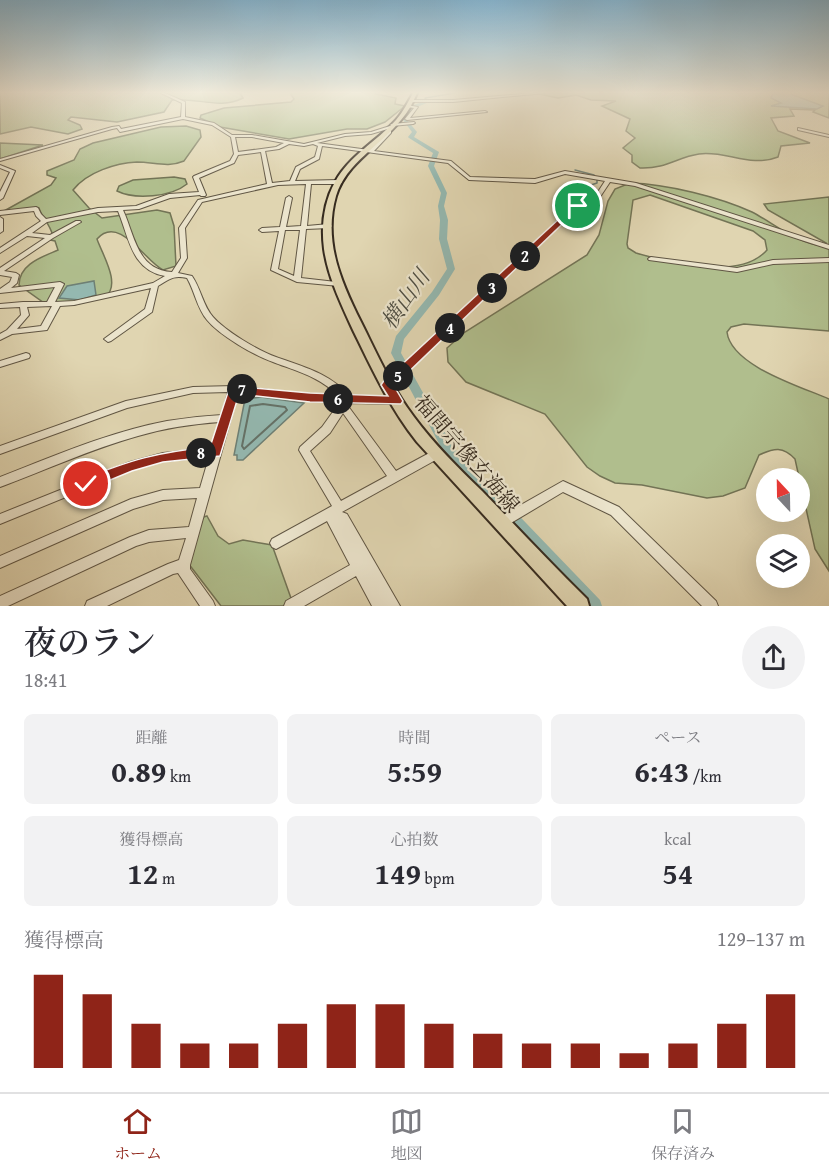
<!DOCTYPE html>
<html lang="ja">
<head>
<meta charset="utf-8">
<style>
  :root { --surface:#fff; --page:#f2f2f3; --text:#2b2b33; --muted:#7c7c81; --line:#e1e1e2; --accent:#8f2418 }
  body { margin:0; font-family:"Gentium Book Plus","Noto Serif JP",serif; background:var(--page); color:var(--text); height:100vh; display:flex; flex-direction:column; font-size:22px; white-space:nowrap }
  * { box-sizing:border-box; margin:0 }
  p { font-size:20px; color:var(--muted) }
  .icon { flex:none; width:33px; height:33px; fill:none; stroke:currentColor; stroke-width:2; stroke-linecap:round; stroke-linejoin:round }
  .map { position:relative; height:606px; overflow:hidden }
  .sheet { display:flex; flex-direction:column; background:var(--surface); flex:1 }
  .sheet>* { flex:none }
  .needle { width:39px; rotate:338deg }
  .controls { position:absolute; left:756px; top:468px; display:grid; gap:12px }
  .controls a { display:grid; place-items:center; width:54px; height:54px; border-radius:50%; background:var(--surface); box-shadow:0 6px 24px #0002; font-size:30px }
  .pin { position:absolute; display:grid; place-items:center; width:51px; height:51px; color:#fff; margin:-26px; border:3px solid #fff; border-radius:50%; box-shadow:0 2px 6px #0007 }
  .km { position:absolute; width:30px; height:30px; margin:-15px; border-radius:50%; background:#222; color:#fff; font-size:16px; line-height:30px; text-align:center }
  .round { display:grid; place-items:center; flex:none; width:63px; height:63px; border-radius:32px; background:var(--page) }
  .overview { display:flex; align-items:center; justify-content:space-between; height:102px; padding:0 24px }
  h1 { font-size:33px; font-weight:600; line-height:45px }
  .stats { display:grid; grid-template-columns:repeat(3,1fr); gap:9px; height:102px; padding:6px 24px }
  .stats div { display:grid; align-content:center; border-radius:9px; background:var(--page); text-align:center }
  .stats b { font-size:30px; font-weight:600 }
  .stats small { font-size:16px; font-weight:400 }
  .stats p { font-size:16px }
  .chart { height:168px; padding:12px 24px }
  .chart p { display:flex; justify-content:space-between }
  .chart svg { width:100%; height:108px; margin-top:6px; stroke:var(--accent); stroke-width:6 }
  .tab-bar { display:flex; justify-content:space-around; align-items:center; height:84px; border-top:2px solid var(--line); background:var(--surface); font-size:16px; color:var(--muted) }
  .tab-bar a { display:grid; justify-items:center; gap:3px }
  .tab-bar .current { color:var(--accent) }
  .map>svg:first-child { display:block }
  .green { fill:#b0be8d; stroke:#737456; stroke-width:1.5; fill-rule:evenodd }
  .water { fill:#94b8b0; stroke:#6e8076; stroke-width:1.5 }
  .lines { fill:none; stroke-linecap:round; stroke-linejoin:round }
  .shore { stroke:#657268; stroke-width:2 }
  .stream { stroke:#6e8076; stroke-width:1.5 }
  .river { fill:#94b8b0; fill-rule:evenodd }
  .minor-casing { stroke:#605644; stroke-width:2 }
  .major-casing { stroke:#362b1f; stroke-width:4 }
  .minor { fill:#ebe4cc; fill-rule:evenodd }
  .major { fill:#e0d5b1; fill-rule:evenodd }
  .route { fill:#8f2418; stroke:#fff; stroke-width:1.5 }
  .labels { text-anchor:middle; stroke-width:4.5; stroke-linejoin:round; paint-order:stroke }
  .street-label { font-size:21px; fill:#362b1f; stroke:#ebe4cc }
  .water-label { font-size:22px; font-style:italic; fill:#4e4e43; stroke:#ebe4cc }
</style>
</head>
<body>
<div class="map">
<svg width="829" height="606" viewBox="0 0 829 606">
  <rect width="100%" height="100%" fill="#e0d5b1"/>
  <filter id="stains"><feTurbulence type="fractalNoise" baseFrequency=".00333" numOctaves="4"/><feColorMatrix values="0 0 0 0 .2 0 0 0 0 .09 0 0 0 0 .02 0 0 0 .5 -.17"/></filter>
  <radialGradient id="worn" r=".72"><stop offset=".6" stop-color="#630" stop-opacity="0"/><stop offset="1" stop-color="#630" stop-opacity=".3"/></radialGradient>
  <!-- green -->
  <g class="green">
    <path d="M0 93H240L243 98C220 110 196 97 172 100L164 112 117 122 71 117 68 120 80 125 82 129 68 134 31 127 0 134Z"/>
    <path d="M290 93H378L376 94 396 98 395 104 405 106 385 122 367 129H347L289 139 220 127 200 118 201 115 224 108 291 102 294 99Z"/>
    <path d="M550 93H829V118L813 112 815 110 790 109 794 116 771 118 778 131 810 143 781 146 778 157C751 168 725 150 699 154 677 157 667 169 640 168L632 162V155L623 148 635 138 626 131 630 119 602 106 616 101 591 100 576 95 558 98 539 94Z"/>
    <path d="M186 126 200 130 201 137 184 161C168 168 154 162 137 162 116 163 87 172 73 190L89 208 102 218 157 210 170 213 174 226 176 266 163 270C145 261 119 214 97 239 102 254 122 285 105 297L74 305H47L19 285C19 264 42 257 58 250L55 241 50 240 53 236C49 222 42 218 39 208L4 211 51 185 56 178 47 175V171L74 160 80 149 93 143 161 127Z"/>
    <path d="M0 143 43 145 0 159Z"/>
    <path d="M174 177 185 179 187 184C171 197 135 200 117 191L119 186 133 180Z"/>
    <path d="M630 183C667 184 719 197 752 212 775 224 796 243 823 246L826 243 768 210 764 204 829 197V331L744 324 731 327 727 332C731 366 802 387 829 399V571L815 549 795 459C783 446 774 448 759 455L745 488 723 496 707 498 642 485 615 483 600 476 587 467 545 414 466 382 448 362 447 348 465 332 587 255 599 235 608 201 615 189ZM650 195 753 231 765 240 767 250C740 281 671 263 636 253L628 248 627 244 633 200Z"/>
    <path d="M207 516 218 536 229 544 243 540 272 545 292 601 283 606H221L188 563 200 518Z"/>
  </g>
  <!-- water -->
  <g class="water">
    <path d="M773 93H788L823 106 817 109 771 106 781 103 771 98Z"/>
    <path d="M94 281 96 295 80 300 59 298 67 286Z"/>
    <path d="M261 397 304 403 243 460H237V455H234L245 399Z"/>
  </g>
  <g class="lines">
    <!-- shore -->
    <path class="shore" d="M263 404 285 407 287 410 244 449 242 446 250 406Z"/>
    <!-- stream -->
    <g class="stream">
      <path d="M427 101 425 98 455 93"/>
      <path d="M443 102 549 93"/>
      <path d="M575 170 594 175"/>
      <path d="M515 261 586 194 585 187 597 183V179"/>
    </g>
    <!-- river -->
    <path class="river" d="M425 101 429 102 415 108 407 120 417 132 414 137 439 152 434 166 447 193 444 206 448 220 447 239 455 269 439 295 404 339 401 353 453 447 600 600 602 606H583L445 455 391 353 396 336 432 292 447 269 439 239 440 220 438 206 441 193 428 166 433 153 409 138 408 137 412 132 403 120 411 106Z"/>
    <!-- minor casing -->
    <g class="minor-casing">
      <g id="minor">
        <path d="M161 93H165L185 102V117L214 123 232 135H252L304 144 345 134 371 132 390 126H391V128L371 134 345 136 317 143 369 150 390 131H391V133L374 151 451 161 470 177 535 179 565 171 636 183 829 245V249L635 186 610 182 598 200 586 202 580 206 390 387 387 388 384 387 382 385 384 383 576 204 583 199 594 198 605 181 565 174 535 183 469 180 448 163 322 146 319 159 300 169 295 181 339 180 342 182 339 184H311L307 226 329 224 332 226 329 228 306 229 301 278 336 282H339L340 284 339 286 297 282 271 270 279 231 262 232 259 230 262 228 280 227 286 198 289 196 292 198 286 227 301 226 306 184 278 185 202 202 185 228 187 258 178 273 192 276C201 289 203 306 213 317 225 331 259 351 276 357 303 367 330 373 349 396L400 399 402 401 400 403 397 404 350 403 348 406 396 471 433 451 437 450 441 451 442 454 441 457 342 512 347 514 400 606H372L356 576 304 606H284L286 601 350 565 327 521 276 549 272 547 270 543 272 539 332 506 299 450 300 447 322 427 340 402 310 401 238 393 190 565V569L213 601 215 606H200L178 573 173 574 107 606H85L87 601 168 564 179 560 186 538 149 542 136 546 8 606H0V596L130 537 149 530 189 527 197 498 163 500 133 509 0 568V556L131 499 163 490 200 488 209 457 163 461 132 470 0 524V514L130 462 163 453 212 448 220 422C192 424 165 428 138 436 91 449 46 470 0 487V477C54 456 109 432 167 421 185 418 203 416 222 415L228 392 193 393 127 408 0 454V446L126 401 193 387 234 386 310 395 338 396C321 377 296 371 273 362 255 356 219 335 207 320 197 308 195 292 187 278 173 275 170 279 158 286L152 312 111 341 108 342 104 339 145 309 151 288 74 305 60 306 47 330 12 334 0 340V334L7 330 21 315 20 307 0 308V304L23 302H47L55 287 0 293V289L10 282 12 277 0 275V268L45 238 27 236 0 253V248L41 221 36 216 34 211 0 215V211L36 207 38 208 41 214 46 219 98 208 136 206 169 194 199 192 193 177 194 176 230 161 234 154 231 137 212 125 183 119 120 132 117 128 112 129 0 161V159L112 127 119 126 121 129 181 117 182 103ZM235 137H252L284 143 276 147 238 152ZM289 144 304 146 313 144 318 146 315 157 296 167 290 181 272 183 265 151 279 149ZM261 152 267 184 198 200 179 228 181 258 172 272C137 270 135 236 123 210L139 209 170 198 200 195 201 196H205L206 195 199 178 234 163 238 155ZM118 211C129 237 131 270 165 276L153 283 74 301 55 302 64 284 60 282 11 288 17 283 19 275 16 273 4 271 53 238 81 222 80 221H76L50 235 32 233 47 222 98 212ZM285 230H300L294 276 278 269ZM52 306 41 326 17 329 29 315 27 307ZM343 413 387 476 341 501 310 451 330 433Z"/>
        <path d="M534 93H544L453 102H411L409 101 411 100H453Z"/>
        <path d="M407 105 418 107 410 118 485 111 487 112 407 120 405 119 414 108 407 107Z"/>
        <path d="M414 122 415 123 413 124 392 126 390 125 392 124Z"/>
        <path d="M798 128 829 135V137L798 130Z"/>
        <path d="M0 165 15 171 3 198 0 200V192L10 172 0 168Z"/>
        <path d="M0 217 3 219V231L0 233Z"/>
        <path d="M651 257 737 268 773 260 829 258V262L773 264 737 272 649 260 648 259 649 258Z"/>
        <path d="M26 353 29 354 30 356 29 358 0 367V361Z"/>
        <path d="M563 481 619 507 716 601 718 606H702L611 515 563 492 506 526 502 527 498 526 496 522 498 518Z"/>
      </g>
    </g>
    <!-- major casing -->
    <g class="major-casing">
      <path id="major" d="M413 93H417C413 103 408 112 401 120 380 146 346 163 336 196 323 241 341 282 361 322 377 354 392 388 414 417 434 444 458 468 482 491 517 527 551 564 587 599L589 606H567L417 442C390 408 372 369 353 330 341 304 328 277 324 249 321 226 324 202 335 182 349 156 377 141 396 120 403 112 408 102 413 93Z"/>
    </g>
    <!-- minor -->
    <use href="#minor" class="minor"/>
    <!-- major -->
    <use href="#major" class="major"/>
  </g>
  <!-- sky -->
  <linearGradient id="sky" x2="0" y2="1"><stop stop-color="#86b6d2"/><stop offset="0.52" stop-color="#f1ecdc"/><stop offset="1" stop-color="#f1ecdc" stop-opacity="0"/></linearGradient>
  <rect width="829" height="178" fill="url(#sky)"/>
  <!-- route -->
  <path class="route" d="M575 204 581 206 394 386 403 401 401 404 310 402 239 394 220 456 163 462 132 471 86 490 81 488 79 484 81 480C130 460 157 452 210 447L230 386 310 393 388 396 381 385 383 382Z"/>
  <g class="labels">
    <!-- street labels -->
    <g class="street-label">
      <text transform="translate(467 454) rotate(49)" y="7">福間宗像玄海線</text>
    </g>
    <!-- water labels -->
    <g class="water-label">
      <text transform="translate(405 299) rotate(-55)" y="8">横山川</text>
    </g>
  </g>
  <rect width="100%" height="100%" filter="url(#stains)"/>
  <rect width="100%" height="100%" fill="url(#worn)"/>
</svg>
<div class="controls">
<a><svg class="needle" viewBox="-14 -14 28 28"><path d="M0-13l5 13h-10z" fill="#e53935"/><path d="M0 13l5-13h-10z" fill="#7c7c81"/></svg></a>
<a><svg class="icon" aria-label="layers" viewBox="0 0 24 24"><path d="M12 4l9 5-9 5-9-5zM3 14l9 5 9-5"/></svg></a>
</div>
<div class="pin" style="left:578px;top:206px;background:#1e9e55"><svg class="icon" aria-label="arrive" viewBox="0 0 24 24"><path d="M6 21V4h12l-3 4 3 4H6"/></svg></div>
<div class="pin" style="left:86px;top:484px;background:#d93025"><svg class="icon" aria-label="check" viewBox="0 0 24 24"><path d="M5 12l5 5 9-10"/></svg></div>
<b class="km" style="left:525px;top:256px">2</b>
<b class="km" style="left:492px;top:288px">3</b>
<b class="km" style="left:450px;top:328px">4</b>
<b class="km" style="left:398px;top:376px">5</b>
<b class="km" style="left:338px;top:399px">6</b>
<b class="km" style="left:242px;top:389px">7</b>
<b class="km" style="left:201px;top:453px">8</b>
</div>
<section class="sheet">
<div class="overview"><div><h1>夜のラン</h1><p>18:41</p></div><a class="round"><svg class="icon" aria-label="share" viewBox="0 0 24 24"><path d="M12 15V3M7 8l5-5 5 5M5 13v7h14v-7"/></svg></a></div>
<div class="stats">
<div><p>距離</p><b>0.89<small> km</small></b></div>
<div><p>時間</p><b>5:59</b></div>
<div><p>ペース</p><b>6:43<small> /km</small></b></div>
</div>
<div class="stats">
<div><p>獲得標高</p><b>12<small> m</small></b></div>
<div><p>心拍数</p><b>149<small> bpm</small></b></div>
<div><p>kcal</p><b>54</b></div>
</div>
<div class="chart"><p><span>獲得標高</span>129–137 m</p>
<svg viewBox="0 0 160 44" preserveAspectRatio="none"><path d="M5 44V6M15 44V14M25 44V26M35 44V34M45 44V34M55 44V26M65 44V18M75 44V18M85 44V26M95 44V30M105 44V34M115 44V34M125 44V38M135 44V34M145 44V26M155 44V14"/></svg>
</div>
</section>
<nav class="tab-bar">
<a class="current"><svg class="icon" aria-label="home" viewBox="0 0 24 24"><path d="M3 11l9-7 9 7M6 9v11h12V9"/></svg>ホーム</a>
<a><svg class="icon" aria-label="map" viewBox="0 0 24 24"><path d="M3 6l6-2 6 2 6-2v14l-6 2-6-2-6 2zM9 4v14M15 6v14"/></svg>地図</a>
<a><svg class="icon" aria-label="saved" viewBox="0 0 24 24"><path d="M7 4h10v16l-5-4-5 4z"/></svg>保存済み</a>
</nav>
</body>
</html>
